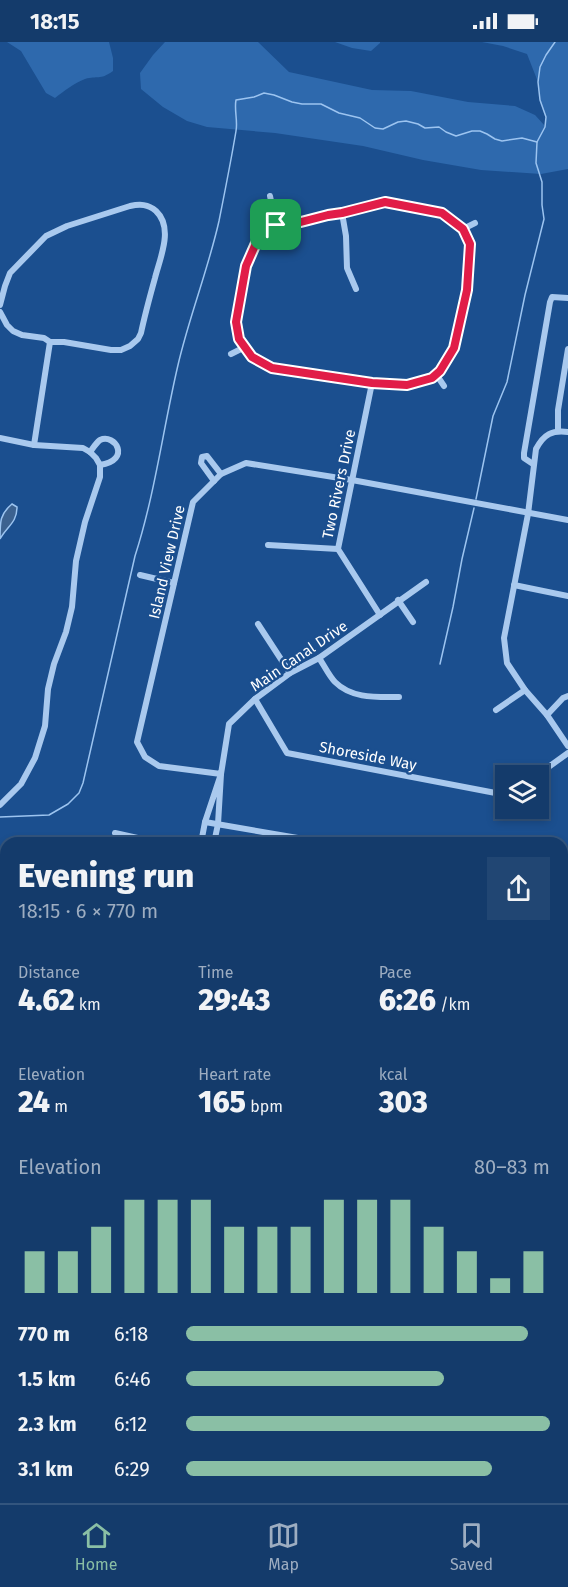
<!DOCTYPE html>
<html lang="en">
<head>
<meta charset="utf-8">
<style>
  :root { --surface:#143b6b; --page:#214673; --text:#f1f3f6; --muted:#9dadc1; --line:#33557e; --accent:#8abfa5 }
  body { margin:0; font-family:"Fira Sans",sans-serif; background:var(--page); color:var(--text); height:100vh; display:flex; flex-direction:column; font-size:22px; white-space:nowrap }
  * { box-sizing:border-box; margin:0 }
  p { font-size:20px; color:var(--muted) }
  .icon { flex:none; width:33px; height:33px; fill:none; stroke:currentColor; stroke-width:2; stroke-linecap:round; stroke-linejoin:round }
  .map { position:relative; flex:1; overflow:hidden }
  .side { position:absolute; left:0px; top:795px; width:568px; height:666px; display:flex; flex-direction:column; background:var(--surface); border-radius:18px 18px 0 0; box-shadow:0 3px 9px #0003,0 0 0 2px var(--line) }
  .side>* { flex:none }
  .tools { position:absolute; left:495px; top:723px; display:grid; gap:12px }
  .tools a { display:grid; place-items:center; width:54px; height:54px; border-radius:0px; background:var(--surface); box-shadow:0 3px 9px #0003,0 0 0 2px var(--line); font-size:30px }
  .pin { position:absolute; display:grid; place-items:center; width:51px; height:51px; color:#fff; margin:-26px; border-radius:12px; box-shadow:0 3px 9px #0006 }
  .round { display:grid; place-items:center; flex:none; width:63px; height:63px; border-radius:0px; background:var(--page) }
  .summary { display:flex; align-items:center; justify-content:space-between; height:102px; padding:0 18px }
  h1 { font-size:33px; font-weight:800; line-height:45px }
  .figures { display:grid; grid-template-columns:repeat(3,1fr); gap:9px; height:102px; padding:6px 18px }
  .figures div { display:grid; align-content:center }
  .figures b { font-size:30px; font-weight:800 }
  .figures small { font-size:16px; font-weight:400 }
  .figures p { font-size:16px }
  .chart { height:168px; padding:12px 18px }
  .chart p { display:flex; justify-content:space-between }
  .chart svg { width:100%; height:108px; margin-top:6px; stroke:var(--accent); stroke-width:6 }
  ul { padding:0 18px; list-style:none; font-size:20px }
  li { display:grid; grid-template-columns:96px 72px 1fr; align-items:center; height:45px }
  li i { height:15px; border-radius:8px; background:var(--accent) }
  .status { display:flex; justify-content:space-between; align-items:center; height:42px; padding:0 30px; background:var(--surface); direction:ltr }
  .status svg { height:16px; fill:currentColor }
  .tab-bar { display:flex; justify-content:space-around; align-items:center; height:84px; border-top:2px solid var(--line); background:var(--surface); font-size:16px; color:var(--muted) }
  .tab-bar a { display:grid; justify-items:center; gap:3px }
  .tab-bar .active { color:var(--accent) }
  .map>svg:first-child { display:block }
  .green { fill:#2e69ad }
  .water { fill:#3c6290; stroke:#9cc4f0; stroke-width:1.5 }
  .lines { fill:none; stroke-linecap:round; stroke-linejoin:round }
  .stream { stroke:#9cc4f0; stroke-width:1.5 }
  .minor { stroke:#a9c9ee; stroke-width:6 }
  .secondary { stroke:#d6e6fa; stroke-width:10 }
  .primary { stroke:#f0f6ff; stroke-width:10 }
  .route-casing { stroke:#fff; stroke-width:12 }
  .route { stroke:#e11d48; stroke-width:8 }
  .labels { text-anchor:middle; stroke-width:5; stroke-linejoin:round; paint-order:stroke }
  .street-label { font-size:15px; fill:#fff; stroke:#1b4f8f }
</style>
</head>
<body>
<div class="status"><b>18:15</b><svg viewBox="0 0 49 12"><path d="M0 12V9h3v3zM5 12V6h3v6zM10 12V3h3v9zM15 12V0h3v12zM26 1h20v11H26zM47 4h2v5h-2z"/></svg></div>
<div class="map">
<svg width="568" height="1461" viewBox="0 0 568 1461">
  <rect width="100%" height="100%" fill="#1b4f8f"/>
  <!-- green -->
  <g class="green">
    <path d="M7 0H109L113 16V29C99 39 98 33 85 37 74 41 64 49 55 56L46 51 21 9Z"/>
    <path d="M165 0H258L289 30 372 48 411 49 468 60 515 64 535 73 545 84 546 75 540 58 538 40 527 12 503 4 482 0H568V127L541 132 481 128 423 118 363 104 275 91 207 85 187 79 163 65 141 47 140 31 153 13Z"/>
    <path d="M335 0H380V1L371 9 352 6Z"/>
  </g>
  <!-- water -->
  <path class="water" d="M12 462 17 465C17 481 7 484 0 497 0 479 0 472 12 462Z"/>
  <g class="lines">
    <!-- stream -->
    <g class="stream">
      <path d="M476 457 493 374 507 340 525 253 544 177 542 163V140L536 121 537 100 545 85 546 75 540 58 538 40 540 25 546 13 555 0"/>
      <path d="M440 622 453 565 462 517 474 466"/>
      <path d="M0 775 49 773 68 762 79 751 83 741 135 514C155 452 163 387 178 323 189 275 208 228 219 179 225 149 231 119 236 89 238 79 234 68 236 58L254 55 264 51 274 53 292 60 302 62H321L339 71 360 76 375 86 383 87 398 80 406 79 418 82 425 86 439 85 446 90 456 94 472 89H480L487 92 495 97 502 99 522 96 537 100"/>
    </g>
    <!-- minor -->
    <g class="minor">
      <path d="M270 154 276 183"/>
      <path d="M385 160 442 171 463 187 470 202 467 248 454 306 440 329 432 336 407 343 372 341 272 326 252 315 239 297 236 280 246 224 257 199 276 183 297 181 328 173 342 171Z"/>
      <path d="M342 171 346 194 347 226 356 247"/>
      <path d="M463 187 475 181"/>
      <path d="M0 263 5 244 10 231 46 194 67 184 130 164C140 162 148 162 156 169 174 186 160 216 155 236 150 254 145 272 141 291L138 297 130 304 121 308H111L64 300H50L44 296 22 293 13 289 7 283 0 270"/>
      <path d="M231 312 245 305"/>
      <path d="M436 332 444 344"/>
      <path d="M372 341 338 507 380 573"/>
      <path d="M558 389V368L568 307"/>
      <path d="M568 390C552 388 544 392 536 407L528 472 504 596 507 621 525 648 547 673 568 704"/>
      <path d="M0 396 34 403 83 406 90 410 96 416 100 423V435L85 480 76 519 72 565 66 590 54 622 48 647 45 684 35 716 21 742 0 763"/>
      <path d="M34 403 50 300"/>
      <path d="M90 410C93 406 96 401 100 398 115 391 132 418 100 423"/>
      <path d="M533 422 524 416V411L550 260 552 255 568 256"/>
      <path d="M214 439 201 421 202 415 207 414 221 432"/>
      <path d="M268 503 338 507"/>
      <path d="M140 533 174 541"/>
      <path d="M426 540 319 616 290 631 255 657 229 682 221 732 159 724 145 715 137 700 193 460 221 432 246 421 352 438 568 478"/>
      <path d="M514 543 568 554"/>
      <path d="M398 558 413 580"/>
      <path d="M258 582 290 631"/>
      <path d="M319 616C324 623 329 634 335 640 352 657 377 655 399 655"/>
      <path d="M255 657 287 711 506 753"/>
      <path d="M496 668 525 648"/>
      <path d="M547 673 563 656 568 654"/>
      <path d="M536 734 568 711"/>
      <path d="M205 780 327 801"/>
      <path d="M115 791 160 801"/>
      <path d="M201 801 205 780 221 732 218 782 214 801"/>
      <path d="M562 842 568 843"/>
      <path d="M0 869 6 870"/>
      <path d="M562 911 568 877"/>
      <path d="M0 920 6 923"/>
      <path d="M181 1455 182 1461"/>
      <path d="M292 1455 293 1461"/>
    </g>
    <!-- secondary -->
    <g class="secondary">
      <path d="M0 826 6 827"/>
      <path d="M562 924 568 925"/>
    </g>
    <!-- primary -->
    <g class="primary">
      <path d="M0 1419 6 1418"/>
      <path d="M562 1419H568"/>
    </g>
  </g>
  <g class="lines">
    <!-- route casing -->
    <g class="route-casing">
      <path id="route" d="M385 160 442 171 463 187 470 202 467 248 454 306 440 329 432 336 407 343 372 341 272 326 252 315 239 297 236 280 246 224 257 199 276 183 297 181 328 173 342 171Z"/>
    </g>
    <!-- route -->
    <use href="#route" class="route"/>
  </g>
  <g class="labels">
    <!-- street labels -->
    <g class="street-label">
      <text transform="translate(339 442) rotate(-78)" y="5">Two Rivers Drive</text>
      <text transform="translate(167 520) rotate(-77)" y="5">Island View Drive</text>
      <text transform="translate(299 614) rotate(-34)" y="5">Main Canal Drive</text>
      <text transform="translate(368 714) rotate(11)" y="5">Shoreside Way</text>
    </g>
  </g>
</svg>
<div class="tools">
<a><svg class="icon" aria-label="layers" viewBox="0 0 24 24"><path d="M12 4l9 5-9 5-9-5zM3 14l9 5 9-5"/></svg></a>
</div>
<div class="pin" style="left:276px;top:183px;background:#1e9e55"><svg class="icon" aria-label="arrive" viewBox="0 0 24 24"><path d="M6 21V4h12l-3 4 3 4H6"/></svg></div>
<section class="side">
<div class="summary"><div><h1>Evening run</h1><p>18:15 · 6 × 770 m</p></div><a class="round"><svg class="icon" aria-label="share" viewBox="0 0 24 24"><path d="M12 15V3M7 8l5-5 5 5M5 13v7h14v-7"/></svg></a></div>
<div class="figures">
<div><p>Distance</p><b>4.62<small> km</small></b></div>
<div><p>Time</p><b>29:43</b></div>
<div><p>Pace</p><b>6:26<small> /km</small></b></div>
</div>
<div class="figures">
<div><p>Elevation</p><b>24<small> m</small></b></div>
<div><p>Heart rate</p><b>165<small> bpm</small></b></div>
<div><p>kcal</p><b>303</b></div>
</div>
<div class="chart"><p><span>Elevation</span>80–83 m</p>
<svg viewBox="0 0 160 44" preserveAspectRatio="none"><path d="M5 44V27M15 44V27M25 44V17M35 44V6M45 44V6M55 44V6M65 44V17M75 44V17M85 44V17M95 44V6M105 44V6M115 44V6M125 44V17M135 44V27M145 44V38M155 44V27"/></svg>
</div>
<ul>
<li><b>770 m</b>6:18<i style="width:94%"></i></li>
<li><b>1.5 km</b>6:46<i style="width:71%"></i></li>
<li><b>2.3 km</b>6:12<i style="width:100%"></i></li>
<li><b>3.1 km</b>6:29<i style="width:84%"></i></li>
</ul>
</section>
</div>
<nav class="tab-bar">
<a class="active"><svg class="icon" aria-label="home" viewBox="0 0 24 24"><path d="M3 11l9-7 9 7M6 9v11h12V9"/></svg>Home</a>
<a><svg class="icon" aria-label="map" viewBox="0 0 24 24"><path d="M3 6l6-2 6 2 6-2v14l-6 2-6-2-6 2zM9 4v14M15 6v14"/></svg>Map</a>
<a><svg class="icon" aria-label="saved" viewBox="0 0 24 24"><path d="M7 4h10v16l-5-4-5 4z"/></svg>Saved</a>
</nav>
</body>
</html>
